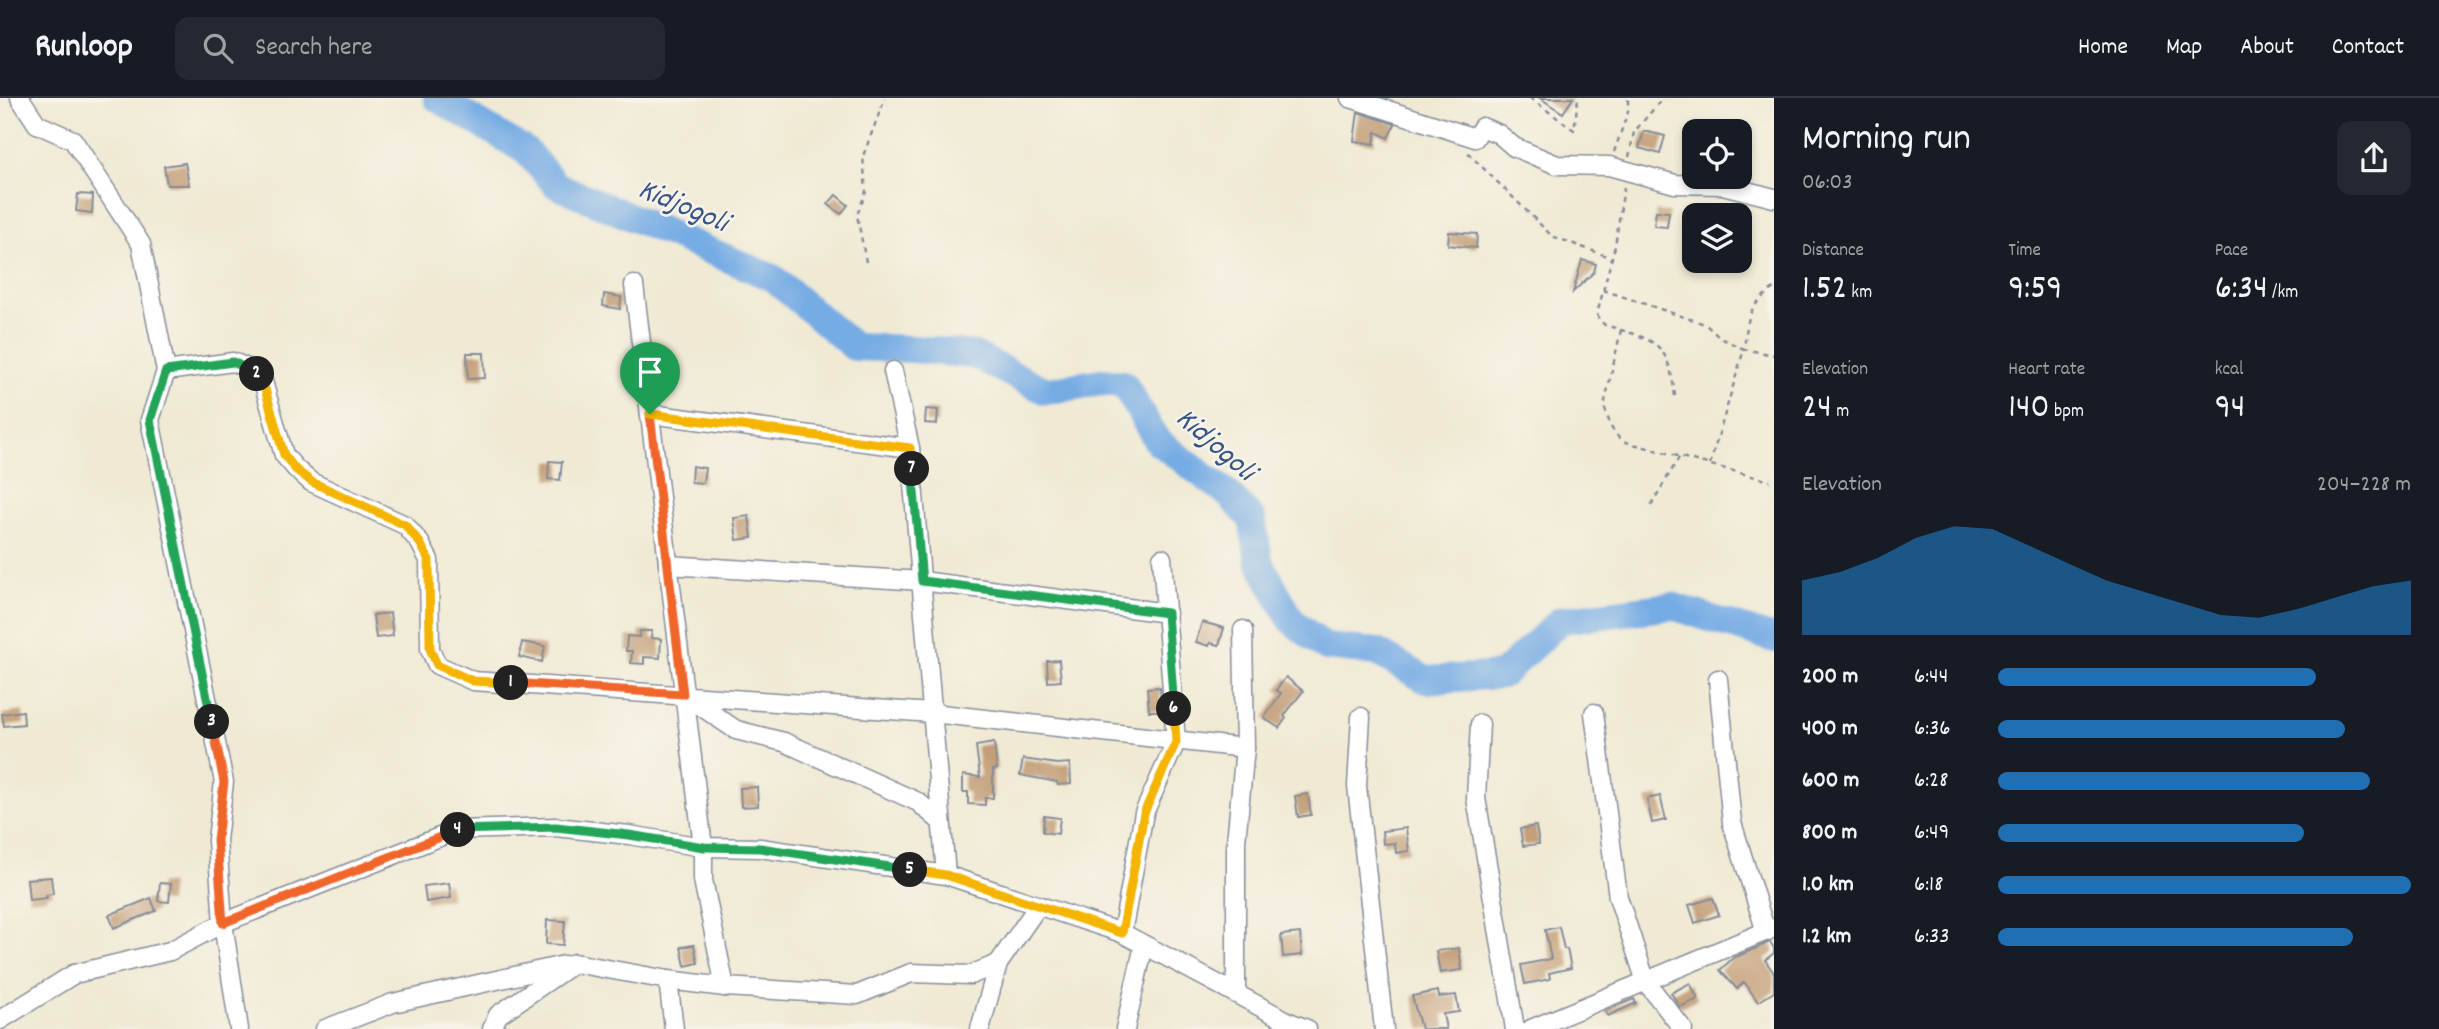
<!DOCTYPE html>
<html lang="en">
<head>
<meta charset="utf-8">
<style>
  :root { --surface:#171b24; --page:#242831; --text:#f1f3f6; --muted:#9ea1a6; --line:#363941; --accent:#1f6fb2 }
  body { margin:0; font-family:Dekko,sans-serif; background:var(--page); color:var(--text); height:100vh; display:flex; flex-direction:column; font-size:26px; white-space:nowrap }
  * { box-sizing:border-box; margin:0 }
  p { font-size:23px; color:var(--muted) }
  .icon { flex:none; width:38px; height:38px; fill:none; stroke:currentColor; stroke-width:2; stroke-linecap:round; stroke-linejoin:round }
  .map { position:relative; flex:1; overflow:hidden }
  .drawer { display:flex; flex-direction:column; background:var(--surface); width:665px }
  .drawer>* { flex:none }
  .fabs { position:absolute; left:1682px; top:21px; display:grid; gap:14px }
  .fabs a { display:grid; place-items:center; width:70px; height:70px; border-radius:14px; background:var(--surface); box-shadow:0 4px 10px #0003; font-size:35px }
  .pin { position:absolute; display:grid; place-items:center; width:60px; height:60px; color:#fff; margin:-72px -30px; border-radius:50% 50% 50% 0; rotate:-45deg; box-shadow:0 0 7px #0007 }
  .pin .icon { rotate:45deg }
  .km { position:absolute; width:35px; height:35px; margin:-18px; border-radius:50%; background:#222; color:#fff; font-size:19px; line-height:35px; text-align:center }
  .round { display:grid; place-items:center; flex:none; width:74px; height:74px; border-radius:14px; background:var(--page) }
  .headline { display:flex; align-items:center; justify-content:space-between; height:119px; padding:0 28px }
  h1 { font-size:38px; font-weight:600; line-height:52px }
  .figures { display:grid; grid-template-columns:repeat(3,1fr); gap:10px; height:119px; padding:7px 28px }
  .figures div { display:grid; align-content:center }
  .figures b { font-size:35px; font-weight:600 }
  .figures small { font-size:19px; font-weight:400 }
  .figures p { font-size:19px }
  .chart { height:196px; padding:14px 28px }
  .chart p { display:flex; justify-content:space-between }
  .chart svg { width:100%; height:126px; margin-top:7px; fill:var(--accent); opacity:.7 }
  ul { padding:0 28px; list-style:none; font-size:23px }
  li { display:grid; grid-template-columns:112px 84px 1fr; align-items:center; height:52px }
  li i { height:18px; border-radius:9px; background:var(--accent) }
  header { display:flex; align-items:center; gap:42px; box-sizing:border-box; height:98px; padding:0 35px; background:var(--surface); border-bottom:2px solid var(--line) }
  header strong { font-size:33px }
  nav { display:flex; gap:38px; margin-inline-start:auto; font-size:24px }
  .search { width:490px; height:63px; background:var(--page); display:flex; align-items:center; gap:18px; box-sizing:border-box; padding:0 24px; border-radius:14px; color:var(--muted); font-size:26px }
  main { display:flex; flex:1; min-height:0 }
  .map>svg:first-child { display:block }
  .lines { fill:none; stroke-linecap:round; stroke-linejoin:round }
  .river { stroke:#76ace4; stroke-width:28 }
  .building { fill:#c39e78 }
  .minor-casing { stroke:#868c99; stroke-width:21 }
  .path { stroke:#868c99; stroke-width:2.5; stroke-dasharray:5 5; stroke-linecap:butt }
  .minor { stroke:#fff; stroke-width:18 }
  .split-1-casing { stroke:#fff; stroke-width:14 }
  .split-2-casing { stroke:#fff; stroke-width:14 }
  .split-3-casing { stroke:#fff; stroke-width:14 }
  .split-4-casing { stroke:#fff; stroke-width:14 }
  .split-5-casing { stroke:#fff; stroke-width:14 }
  .split-6-casing { stroke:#fff; stroke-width:14 }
  .split-7-casing { stroke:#fff; stroke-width:14 }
  .split-8-casing { stroke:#fff; stroke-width:14 }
  .split-1 { stroke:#f0652b; stroke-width:9 }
  .split-2 { stroke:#f5b400; stroke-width:9 }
  .split-3 { stroke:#22a559; stroke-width:9 }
  .split-4 { stroke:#f0652b; stroke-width:9 }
  .split-5 { stroke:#22a559; stroke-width:9 }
  .split-6 { stroke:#f5b400; stroke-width:9 }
  .split-7 { stroke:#22a559; stroke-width:9 }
  .split-8 { stroke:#f5b400; stroke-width:9 }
  .labels { text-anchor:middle; stroke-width:5; stroke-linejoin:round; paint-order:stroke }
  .water-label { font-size:30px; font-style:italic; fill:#365486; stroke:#f7f3e8 }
</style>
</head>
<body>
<header>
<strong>Runloop</strong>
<div class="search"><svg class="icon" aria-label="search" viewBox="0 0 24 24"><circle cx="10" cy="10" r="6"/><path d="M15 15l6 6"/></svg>Search here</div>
<nav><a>Home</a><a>Map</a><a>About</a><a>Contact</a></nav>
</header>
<main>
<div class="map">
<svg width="1774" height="931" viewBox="0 0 1774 931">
  <rect width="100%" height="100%" fill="#f7f3e8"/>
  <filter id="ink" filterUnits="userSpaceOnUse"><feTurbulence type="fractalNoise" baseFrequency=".0143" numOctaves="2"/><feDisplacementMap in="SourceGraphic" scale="14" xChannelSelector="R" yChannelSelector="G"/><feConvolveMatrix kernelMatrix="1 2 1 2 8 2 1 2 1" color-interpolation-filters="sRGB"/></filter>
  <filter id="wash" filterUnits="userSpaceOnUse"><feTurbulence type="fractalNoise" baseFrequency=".00686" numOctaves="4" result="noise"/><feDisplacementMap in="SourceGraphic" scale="28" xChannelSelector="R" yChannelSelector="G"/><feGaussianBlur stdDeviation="1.57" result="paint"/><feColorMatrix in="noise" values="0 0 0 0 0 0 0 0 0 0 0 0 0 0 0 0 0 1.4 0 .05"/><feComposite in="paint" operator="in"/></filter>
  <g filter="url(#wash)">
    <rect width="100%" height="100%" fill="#f0ead4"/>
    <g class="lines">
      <!-- river -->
      <path class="river" d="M437 0 526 53 556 87 773 180 854 249 913 251 974 257 1046 293 1101 284 1124 286 1157 343 1227 395 1252 421 1259 463 1292 523 1325 549 1377 554 1426 582 1502 577 1561 522 1672 508 1774 541"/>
    </g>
    <g id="blocks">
      <!-- building -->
      <g class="building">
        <path d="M1540 0H1573L1563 15Z"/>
        <path d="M1358 14 1395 26 1388 40 1376 34 1374 46 1354 43Z"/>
        <path d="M1644 33 1665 38 1660 56 1639 50Z"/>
        <path d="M185 65 189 87H167L164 68Z"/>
        <path d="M78 96 93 97 92 115 76 113Z"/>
        <path d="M836 97 848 107 841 116 828 106Z"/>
        <path d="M1656 113 1669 114 1667 129 1654 128Z"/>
        <path d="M1449 134 1477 136 1476 150 1448 147Z"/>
        <path d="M1582 162 1596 166 1594 174 1573 194Z"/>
        <path d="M604 196 621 199 620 211 603 208Z"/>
        <path d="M467 255H484L485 280 468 281Z"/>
        <path d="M926 311 938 312 937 326 925 325Z"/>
        <path d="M549 363 562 364 560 382 548 381Z"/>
        <path d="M692 368 705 370 703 385 691 384Z"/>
        <path d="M749 418 752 440 737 442 734 420Z"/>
        <path d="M390 515 393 538 376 540 373 517Z"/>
        <path d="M1202 524 1224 530 1219 547 1210 545 1209 548 1196 544Z"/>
        <path d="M640 533H652L651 540 661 541 660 560 644 559V566L631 565 632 553H626L627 538 639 539Z"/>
        <path d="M522 544 545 548 542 564 519 559Z"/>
        <path d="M1059 562 1061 583 1048 584 1047 563Z"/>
        <path d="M1286 579 1303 593 1284 618 1286 620 1279 630 1264 620 1281 595 1276 592Z"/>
        <path d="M1160 589 1162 613H1149L1147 590Z"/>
        <path d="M23 613 24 626 4 628 2 616Z"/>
        <path d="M994 645 997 671 993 672V700H985V707L968 706V694H963V677L980 679 976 648Z"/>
        <path d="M1023 661 1057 666 1070 665 1071 686 1058 687 1057 684 1020 677Z"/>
        <path d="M757 689 758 708 741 709 740 690Z"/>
        <path d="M1308 696 1311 717 1298 719 1295 698Z"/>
        <path d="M1660 698 1666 722 1652 725 1647 701Z"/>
        <path d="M1044 718 1060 720 1058 736 1043 734Z"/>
        <path d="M1536 728 1539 746 1523 748 1520 731Z"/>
        <path d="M1406 730 1409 753 1396 755 1395 745 1383 746 1382 733Z"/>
        <path d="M51 779 53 796 46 797 47 800 29 802 27 781Z"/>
        <path d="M160 785 171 786 169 804 158 803Z"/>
        <path d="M449 785 451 800 426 804 424 788Z"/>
        <path d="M151 800 156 813 114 830 109 817Z"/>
        <path d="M1713 800 1719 817 1695 825 1689 807Z"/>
        <path d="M547 822 565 823 563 847 546 846Z"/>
        <path d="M1559 829 1564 851H1567L1571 870 1549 875 1550 881 1525 886 1521 867 1551 861 1545 832Z"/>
        <path d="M1300 835 1302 857 1283 859 1281 837Z"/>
        <path d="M1770 844 1774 850V855L1765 862 1774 875V894L1758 904 1744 884 1737 891 1720 872 1733 860Z"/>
        <path d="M694 847 698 865 685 868 681 849Z"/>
        <path d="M1459 850 1462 872 1440 875 1436 853Z"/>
        <path d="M1690 885 1698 901 1680 909 1671 895Z"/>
        <path d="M1438 893 1439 899 1456 897 1459 914 1443 916 1446 931H1421L1412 898Z"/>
        <path d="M1634 901 1636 905 1608 918 1605 913Z"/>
      </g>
    </g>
  </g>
  <g filter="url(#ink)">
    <use href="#blocks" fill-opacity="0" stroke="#868c99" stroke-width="2"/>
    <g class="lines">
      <!-- minor casing -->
      <g class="minor-casing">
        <g id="minor">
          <path d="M20 0 37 26 73 42 141 146 166 273 150 322 224 684 217 742 223 825 239 931"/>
          <path d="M1350 0 1475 40 1482 29 1499 36 1514 49 1557 67 1609 68 1675 86 1723 87 1774 100"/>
          <path d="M634 187 703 749V782L725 889"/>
          <path d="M166 273 233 264 250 271 262 280 284 357 296 371 311 384 405 427 420 445 429 462 430 551 437 567 473 583 932 615 1245 650"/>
          <path d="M893 273 910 350 946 777"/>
          <path d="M650 316 910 350"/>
          <path d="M668 467 922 483 1167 515"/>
          <path d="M1718 581 1732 725 1766 834"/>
          <path d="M686 598 736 632 784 644 918 704 940 723"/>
          <path d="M1594 615 1618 799 1646 884 1683 931"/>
          <path d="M1361 619 1357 688 1384 931"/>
          <path d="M1480 626 1476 700 1515 931"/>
          <path d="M1122 835 1144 715 1176 644 1162 460"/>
          <path d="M668 882 674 931"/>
          <path d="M1236 895V744L1245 650 1243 532"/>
          <path d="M0 922 74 876 170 853 223 825 457 732 556 729 629 737 703 749 760 750 946 777 1122 835 1287 923 1307 931"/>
          <path d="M325 931 393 905 564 867"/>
          <path d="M492 931 498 917 574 865 668 882 725 889 857 897 911 875 970 877 998 866"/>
          <path d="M980 931 998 866 1038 808"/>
          <path d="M1125 931 1144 847"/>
          <path d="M1531 931 1774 830"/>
        </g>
      </g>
      <!-- path -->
      <g class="path">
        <path d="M1530 0 1574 32 1578 0"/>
        <path d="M1614 54 1628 14V0"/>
        <path d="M1468 55 1552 138 1612 160"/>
        <path d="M1629 59 1634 34 1663 0"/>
        <path d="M1624 89 1615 148 1597 216 1599 222 1605 227C1656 243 1668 242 1675 298"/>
        <path d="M866 164 857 117 866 94 863 58 885 0"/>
        <path d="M1774 190C1747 209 1748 220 1744 251L1774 257"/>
        <path d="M1603 192 1705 226 1720 240 1744 251 1710 366"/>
        <path d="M1621 232 1604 308 1611 329 1616 337 1626 344 1770 383"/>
        <path d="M1651 407 1680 358"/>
      </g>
      <!-- minor -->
      <use href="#minor" class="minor"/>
    </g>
  </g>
  <g class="lines" filter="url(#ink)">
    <!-- split-1 casing -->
    <g class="split-1-casing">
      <path id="split-1" d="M511 585 683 596 650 316"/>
    </g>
    <!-- split-2 casing -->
    <g class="split-2-casing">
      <path id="split-2" d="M257 276 262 281 284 357 296 372 312 384 405 427 420 445 429 462 430 551 437 567 473 583 511 585"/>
    </g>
    <!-- split-3 casing -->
    <g class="split-3-casing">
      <path id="split-3" d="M212 624 150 322 166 273 233 264 257 276"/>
    </g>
    <!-- split-4 casing -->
    <g class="split-4-casing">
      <path id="split-4" d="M212 624 224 684 217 742 223 825 458 732"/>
    </g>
    <!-- split-5 casing -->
    <g class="split-5-casing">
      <path id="split-5" d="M458 732 556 729 629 737 704 749 760 750 910 772"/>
    </g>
    <!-- split-6 casing -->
    <g class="split-6-casing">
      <path id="split-6" d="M910 772 946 777 1122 835 1144 715 1176 644 1174 611"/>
    </g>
    <!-- split-7 casing -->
    <g class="split-7-casing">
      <path id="split-7" d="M912 371 922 483 1167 515 1174 611"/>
    </g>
    <!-- split-8 casing -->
    <g class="split-8-casing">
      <path id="split-8" d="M650 316 910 350 912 371"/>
    </g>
    <!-- split-1 -->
    <use href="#split-1" class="split-1"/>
    <!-- split-2 -->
    <use href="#split-2" class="split-2"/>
    <!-- split-3 -->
    <use href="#split-3" class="split-3"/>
    <!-- split-4 -->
    <use href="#split-4" class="split-4"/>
    <!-- split-5 -->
    <use href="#split-5" class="split-5"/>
    <!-- split-6 -->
    <use href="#split-6" class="split-6"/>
    <!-- split-7 -->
    <use href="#split-7" class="split-7"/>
    <!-- split-8 -->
    <use href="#split-8" class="split-8"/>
  </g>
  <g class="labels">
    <!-- water labels -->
    <g class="water-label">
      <text transform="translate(684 106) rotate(23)" y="10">Kidjogoli</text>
      <text transform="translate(1217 345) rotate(41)" y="10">Kidjogoli</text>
    </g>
  </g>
</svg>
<div class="fabs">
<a><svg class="icon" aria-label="locate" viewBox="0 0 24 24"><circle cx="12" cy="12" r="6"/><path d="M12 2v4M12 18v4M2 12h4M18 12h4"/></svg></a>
<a><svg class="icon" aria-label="layers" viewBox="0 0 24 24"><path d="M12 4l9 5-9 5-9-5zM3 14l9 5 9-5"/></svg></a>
</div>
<div class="pin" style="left:650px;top:316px;background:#1e9e55"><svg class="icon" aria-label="arrive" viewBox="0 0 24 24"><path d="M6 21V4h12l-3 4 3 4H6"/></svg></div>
<b class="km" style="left:511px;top:585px">1</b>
<b class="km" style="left:257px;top:276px">2</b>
<b class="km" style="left:212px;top:624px">3</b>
<b class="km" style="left:458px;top:732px">4</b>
<b class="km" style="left:910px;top:772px">5</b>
<b class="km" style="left:1174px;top:611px">6</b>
<b class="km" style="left:912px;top:371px">7</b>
</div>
<section class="drawer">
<div class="headline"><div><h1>Morning run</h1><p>06:03</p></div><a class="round"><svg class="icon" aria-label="share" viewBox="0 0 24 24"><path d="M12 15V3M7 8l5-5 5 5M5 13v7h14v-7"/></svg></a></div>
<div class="figures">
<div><p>Distance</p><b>1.52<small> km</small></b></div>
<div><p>Time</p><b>9:59</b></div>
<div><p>Pace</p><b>6:34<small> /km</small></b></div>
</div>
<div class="figures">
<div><p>Elevation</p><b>24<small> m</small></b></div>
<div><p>Heart rate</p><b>140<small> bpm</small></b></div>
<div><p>kcal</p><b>94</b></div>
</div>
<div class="chart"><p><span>Elevation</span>204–228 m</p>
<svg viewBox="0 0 160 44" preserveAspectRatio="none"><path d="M0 44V25L10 22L20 17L30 10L40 6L50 7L60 13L70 19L80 25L90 29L100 33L110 37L120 38L130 35L140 31L150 27L160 25V44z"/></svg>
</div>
<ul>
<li><b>200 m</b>6:44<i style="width:77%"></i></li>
<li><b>400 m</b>6:36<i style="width:84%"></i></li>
<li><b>600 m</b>6:28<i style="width:90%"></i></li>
<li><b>800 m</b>6:49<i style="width:74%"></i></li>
<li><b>1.0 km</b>6:18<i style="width:100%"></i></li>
<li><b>1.2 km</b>6:33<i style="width:86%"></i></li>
</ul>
</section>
</main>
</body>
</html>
